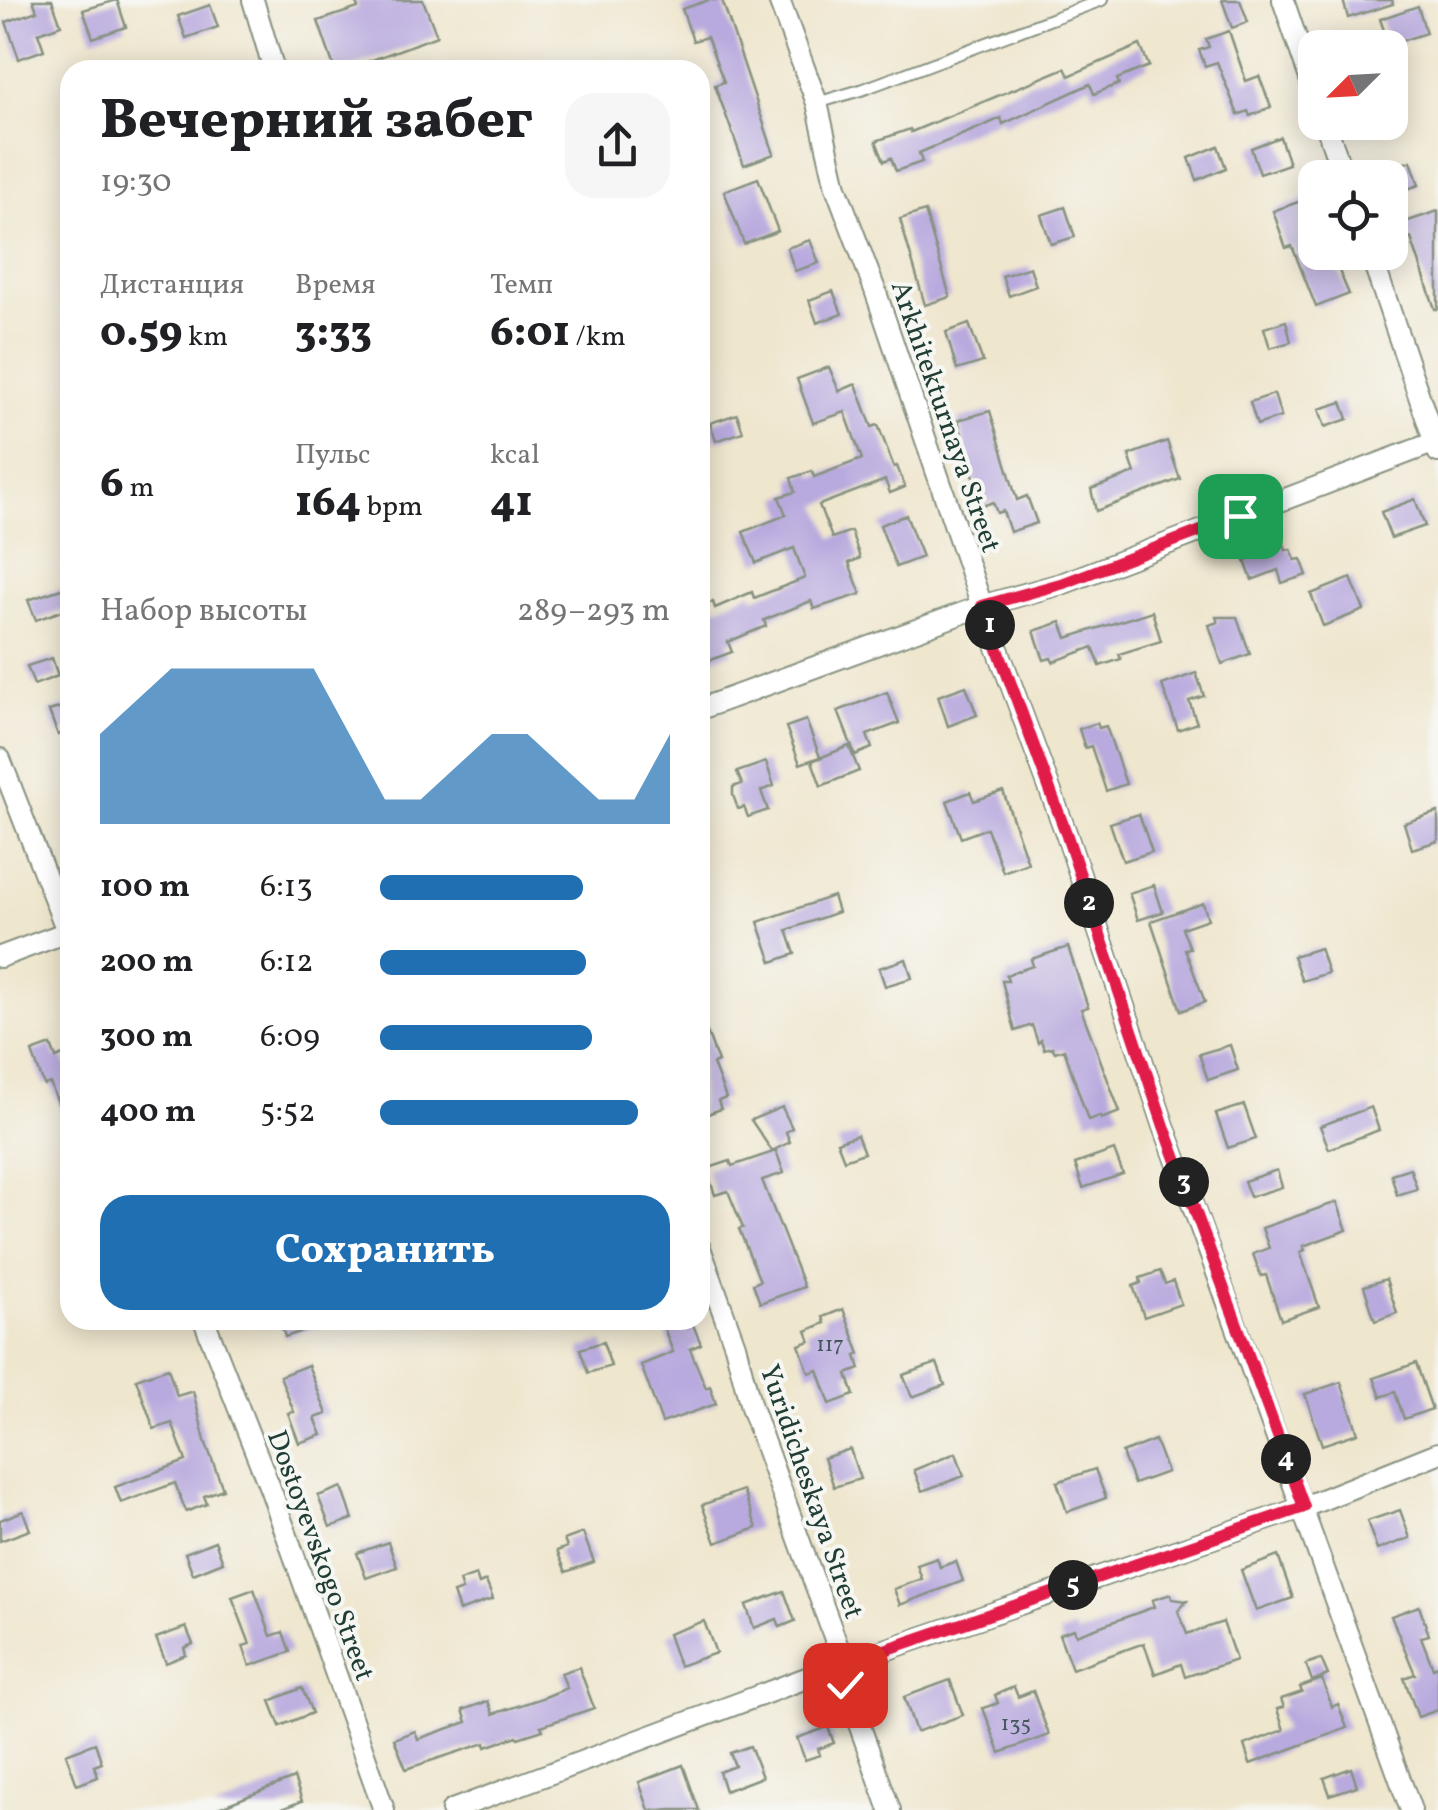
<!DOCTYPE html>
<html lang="ru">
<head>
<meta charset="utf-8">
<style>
  :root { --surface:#fff; --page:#f6f6f6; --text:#202124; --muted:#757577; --accent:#1f6fb2 }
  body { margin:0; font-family:Vollkorn,serif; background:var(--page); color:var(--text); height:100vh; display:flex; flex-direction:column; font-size:38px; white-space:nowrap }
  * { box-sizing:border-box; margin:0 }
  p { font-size:32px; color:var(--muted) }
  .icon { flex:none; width:55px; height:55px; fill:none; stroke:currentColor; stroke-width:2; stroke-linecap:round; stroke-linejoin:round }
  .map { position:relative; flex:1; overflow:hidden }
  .side { position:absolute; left:60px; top:60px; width:650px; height:1270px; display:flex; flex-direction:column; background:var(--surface); border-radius:30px; box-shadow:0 5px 25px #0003 }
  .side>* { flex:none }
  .needle { width:65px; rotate:246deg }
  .buttons { position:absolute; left:1298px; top:30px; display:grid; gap:20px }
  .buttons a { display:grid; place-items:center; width:110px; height:110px; border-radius:20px; background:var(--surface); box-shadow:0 5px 25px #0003; font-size:50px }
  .pin { position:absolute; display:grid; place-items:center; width:85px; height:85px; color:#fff; margin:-42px; border-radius:20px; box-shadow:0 5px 15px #0006 }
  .km { position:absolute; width:50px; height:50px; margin:-25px; border-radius:50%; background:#222; color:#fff; font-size:28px; line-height:50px; text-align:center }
  .round { display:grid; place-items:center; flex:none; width:105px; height:105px; border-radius:30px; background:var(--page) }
  .head { display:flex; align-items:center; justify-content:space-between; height:170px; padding:0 40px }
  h1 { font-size:55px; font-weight:800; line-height:75px }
  .metrics { display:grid; grid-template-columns:repeat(3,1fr); gap:15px; height:170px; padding:10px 40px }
  .metrics div { display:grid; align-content:center }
  .metrics b { font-size:42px; font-weight:800 }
  .metrics small { font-size:28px; font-weight:400 }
  .metrics p { font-size:28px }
  .chart { height:280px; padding:20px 40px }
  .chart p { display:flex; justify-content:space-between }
  .chart svg { width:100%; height:180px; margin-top:10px; fill:var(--accent); opacity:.7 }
  .button { display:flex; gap:20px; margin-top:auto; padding:20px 40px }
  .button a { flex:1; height:115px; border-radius:30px; background:var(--accent); color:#fff; font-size:40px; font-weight:800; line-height:115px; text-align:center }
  ul { padding:0 40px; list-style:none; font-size:32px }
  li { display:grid; grid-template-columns:160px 120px 1fr; align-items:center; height:75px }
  li i { height:25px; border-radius:12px; background:var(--accent) }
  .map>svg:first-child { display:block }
  .building { fill:#b8a9de }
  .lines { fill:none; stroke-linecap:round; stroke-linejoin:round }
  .service-casing { stroke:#879281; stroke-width:14 }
  .minor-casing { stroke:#879281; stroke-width:24 }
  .service { stroke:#fff; stroke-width:10 }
  .minor { stroke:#fff; stroke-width:20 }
  .route-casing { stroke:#fff; stroke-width:20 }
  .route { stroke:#e11d48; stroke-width:12 }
  .labels { text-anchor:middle; stroke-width:8; stroke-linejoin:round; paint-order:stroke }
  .number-label { font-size:22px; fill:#45585e }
  .street-label { font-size:28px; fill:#1f3d34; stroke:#f6f6f2 }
</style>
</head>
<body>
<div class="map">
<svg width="1438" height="1810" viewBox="0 0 1438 1810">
  <rect width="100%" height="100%" fill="#f6f6f2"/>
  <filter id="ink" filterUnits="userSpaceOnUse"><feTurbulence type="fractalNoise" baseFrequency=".01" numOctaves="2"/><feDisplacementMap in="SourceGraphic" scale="20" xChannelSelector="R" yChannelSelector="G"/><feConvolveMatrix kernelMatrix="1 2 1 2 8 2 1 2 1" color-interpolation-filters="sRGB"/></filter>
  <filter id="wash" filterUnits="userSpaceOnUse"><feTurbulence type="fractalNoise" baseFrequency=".0048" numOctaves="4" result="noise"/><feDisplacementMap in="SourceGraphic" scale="40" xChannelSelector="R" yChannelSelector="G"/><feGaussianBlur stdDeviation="2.25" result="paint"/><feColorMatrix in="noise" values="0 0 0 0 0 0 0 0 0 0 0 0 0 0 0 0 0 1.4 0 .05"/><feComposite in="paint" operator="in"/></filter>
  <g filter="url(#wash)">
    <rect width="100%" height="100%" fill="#efe6ce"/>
    <g id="blocks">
      <!-- building -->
      <g class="building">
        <path d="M33 0H52L61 25 38 33 44 50 19 59 6 22 37 11Z"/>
        <path d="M117 0 126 27 93 38 83 10Z"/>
        <path d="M355 0H423L437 36 345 70H335L318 21 358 8Z"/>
        <path d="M709 0H722L774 154 744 165 715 85 724 82 707 37 693 41 682 9Z"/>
        <path d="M1222 0H1240L1248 22 1232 28Z"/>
        <path d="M1343 0H1392L1393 4 1348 18Z"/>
        <path d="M210 5 218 27 186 38 178 16Z"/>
        <path d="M1418 6 1426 33 1389 45 1380 19Z"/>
        <path d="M1229 31 1246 81 1259 76 1271 107 1250 116 1248 111 1238 115 1217 62 1205 66 1199 50 1209 47 1206 39Z"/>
        <path d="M1140 45 1149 66 1117 79 1119 84 1094 94 1090 84 1003 124 1001 118 990 123 919 153 922 162 896 171 891 158 884 161 876 141 910 129 911 132 1065 68 1069 76Z"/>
        <path d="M1280 137 1289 164 1260 174 1251 148Z"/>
        <path d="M1218 146 1226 168 1197 180 1189 158Z"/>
        <path d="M1411 161 1419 185 1392 194 1390 178H1386L1384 170Z"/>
        <path d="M758 178 778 231 744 244 724 191Z"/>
        <path d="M1309 198 1315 214V266L1334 259 1349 294 1316 307 1292 246 1286 248 1273 211Z"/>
        <path d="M1065 207 1075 237 1051 244 1041 215Z"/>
        <path d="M925 211 950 297 925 305 900 219Z"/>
        <path d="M1438 211V309H1435L1411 238 1408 239 1402 223Z"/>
        <path d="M810 240 819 263 795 271 787 248Z"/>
        <path d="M1030 267 1036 286 1009 296 1002 276Z"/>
        <path d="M833 291 842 314 817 323 809 300Z"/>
        <path d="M1286 321 1291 342 1270 348 1264 328Z"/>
        <path d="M969 324 983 362 957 370 946 332Z"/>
        <path d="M829 367 839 391 856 384 872 427 878 425 894 467 897 466 905 487 890 493 885 480 819 505 832 538 851 531 860 558 849 563 861 594 814 609 811 601 764 620 766 626 728 642 732 652 700 664V606L713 602 715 608 752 592 754 598 805 578 794 548 756 563 743 532 786 515 779 497 795 492 791 478 812 471 814 477 862 459 845 412 813 423 797 379Z"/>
        <path d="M1274 394 1281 417 1257 425 1250 402Z"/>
        <path d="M1342 402 1348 419 1325 427 1319 409Z"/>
        <path d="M990 411 1017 500 1027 496 1037 523 1010 532 1003 511 997 513 993 502 982 506 958 420Z"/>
        <path d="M737 414 743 432 716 441 710 423Z"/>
        <path d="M1167 441 1180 479 1096 511 1091 489 1135 473 1129 455Z"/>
        <path d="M1415 499 1425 526 1391 538 1381 512Z"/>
        <path d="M906 515 922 557 896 567 880 525Z"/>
        <path d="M1283 541 1286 550 1291 549 1295 560 1301 559 1307 575 1282 583 1278 570 1252 580 1245 561 1271 552 1269 546Z"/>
        <path d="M1351 578 1364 610 1323 626 1311 594Z"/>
        <path d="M70 586V608L36 620 28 600Z"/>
        <path d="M1152 611 1161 641 1119 654 1121 659 1100 666 1093 647 1053 662 1051 658 1044 660 1034 631 1061 622 1067 638Z"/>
        <path d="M1216 617H1237L1250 654 1222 664 1209 625 1218 622Z"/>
        <path d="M52 658 58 676 34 685 27 666Z"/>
        <path d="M1196 673 1204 696 1189 701 1197 723 1178 730 1162 685Z"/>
        <path d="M966 686 977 715 948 726 938 696Z"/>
        <path d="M887 692 899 723 867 735 872 748 855 755 838 711Z"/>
        <path d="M70 704V730L58 735 49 711Z"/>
        <path d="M806 720 820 757 800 764 786 727Z"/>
        <path d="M1097 723 1099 728 1106 726 1126 784 1106 791 1091 746 1085 748 1079 729Z"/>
        <path d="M849 746 859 771 821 786 812 761Z"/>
        <path d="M766 762 774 786 761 791 768 810 748 817 744 807 738 809 733 795V787L742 784 737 772Z"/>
        <path d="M1003 791 1028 863 1003 872 987 828 961 838 947 801 970 792 974 801Z"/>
        <path d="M1438 812V841L1412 849 1404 823Z"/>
        <path d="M1139 814 1152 852 1123 861 1110 823Z"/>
        <path d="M1154 885 1163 912 1138 920 1129 893Z"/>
        <path d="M833 896 838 912 787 930 795 954 772 962 758 922Z"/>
        <path d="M1203 903 1208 919 1182 928 1190 948 1185 949 1205 1002 1181 1011 1151 921Z"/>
        <path d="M1068 947 1088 1007 1081 1009 1120 1112 1101 1119 1100 1116 1088 1120 1064 1049 1055 1052 1052 1047 1044 1049 1041 1040 1038 1043 1032 1025 1015 1031 1002 981H1008L1006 975 1033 966 1031 959Z"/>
        <path d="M1320 948 1328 973 1302 981 1293 956Z"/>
        <path d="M906 959 912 978 885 986 879 968Z"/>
        <path d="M702 1018 718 1062 713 1064 726 1098 718 1101 721 1109 700 1117Z"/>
        <path d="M51 1045 56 1058 63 1055 70 1074V1132L50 1083 44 1085 32 1052Z"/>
        <path d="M1230 1045 1238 1070 1208 1080 1199 1054Z"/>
        <path d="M1244 1105 1256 1139 1228 1148 1216 1114Z"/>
        <path d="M782 1107 792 1128 786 1132 790 1142 772 1151 751 1120Z"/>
        <path d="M1371 1107 1379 1130 1329 1149 1320 1126Z"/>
        <path d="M857 1135 864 1153 844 1160 837 1142Z"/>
        <path d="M1114 1150 1123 1174 1083 1188 1075 1164Z"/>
        <path d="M776 1151 784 1173 762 1180 804 1287 760 1303 753 1284 760 1281 739 1229 743 1228 728 1191 715 1195 706 1169 730 1161 732 1166Z"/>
        <path d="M1410 1168 1417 1189 1397 1195 1391 1174Z"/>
        <path d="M1277 1170 1282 1187 1250 1197 1244 1181Z"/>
        <path d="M1337 1202 1347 1230 1303 1246 1305 1250 1300 1252 1319 1307 1281 1320 1266 1275 1261 1276 1253 1254 1269 1248 1262 1228Z"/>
        <path d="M1160 1271 1165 1284 1173 1281 1181 1304 1144 1317 1133 1286 1141 1283 1140 1278Z"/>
        <path d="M1386 1279 1397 1313 1375 1321 1364 1286Z"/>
        <path d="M843 1309 860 1354 856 1356 860 1369 847 1374 854 1395 830 1404 818 1370 809 1373 799 1345 810 1341 806 1331 825 1323 823 1317Z"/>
        <path d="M280 1320H328V1323L285 1337Z"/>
        <path d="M661 1320H691L701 1344 690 1349 706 1388 710 1386 716 1404 662 1423 641 1365 673 1352Z"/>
        <path d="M603 1342 611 1366 588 1373 580 1349Z"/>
        <path d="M937 1363 945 1385 912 1397 903 1375Z"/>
        <path d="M1416 1363 1432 1409 1404 1419 1395 1392 1381 1397 1374 1378Z"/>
        <path d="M308 1365 327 1414 315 1418 322 1435 299 1443 288 1413 294 1412 280 1376Z"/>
        <path d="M168 1368 177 1396 193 1391 205 1441 223 1489 204 1496 207 1504 186 1512 175 1483 121 1503 115 1487 186 1461 172 1423 154 1429 136 1379Z"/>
        <path d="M1341 1382 1358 1433 1322 1445 1305 1394Z"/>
        <path d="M1155 1440 1167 1472 1134 1484 1122 1453Z"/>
        <path d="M850 1449 860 1479 834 1487 824 1458Z"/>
        <path d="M956 1453 964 1476 922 1491 914 1470Z"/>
        <path d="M1095 1469 1106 1498 1067 1512 1057 1482Z"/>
        <path d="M342 1487 353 1519 330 1527 318 1496Z"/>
        <path d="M743 1490 757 1528 716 1543 702 1505Z"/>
        <path d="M1400 1510 1410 1538 1377 1550 1367 1521Z"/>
        <path d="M23 1511 30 1530 0 1541V1520Z"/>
        <path d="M583 1533 594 1562 566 1572 557 1551 567 1547 564 1540Z"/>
        <path d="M215 1541 223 1562 193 1574 185 1553Z"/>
        <path d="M388 1542 397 1567 366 1578 357 1553Z"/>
        <path d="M1278 1556 1293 1598 1256 1611 1241 1570Z"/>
        <path d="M937 1558 940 1567 956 1561 963 1581 900 1605 894 1589 922 1579 917 1565Z"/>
        <path d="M476 1575 479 1584 486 1581 493 1599 459 1611 453 1593 462 1590 459 1581Z"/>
        <path d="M254 1589 271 1636 283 1632 290 1652 250 1666 243 1646 250 1644 232 1597Z"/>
        <path d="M784 1591 795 1621 780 1627 777 1619 754 1628 746 1605Z"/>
        <path d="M1171 1594 1172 1599 1187 1601 1178 1611 1187 1634 1223 1622 1236 1660 1185 1677 1181 1664 1155 1674 1144 1643 1072 1669 1059 1634 1074 1629 1076 1635 1154 1607 1152 1600Z"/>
        <path d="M1419 1606 1429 1635 1421 1637 1433 1668 1438 1666V1710L1418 1717 1404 1678 1415 1674 1391 1616Z"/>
        <path d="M704 1621 716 1653 679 1666 668 1634Z"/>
        <path d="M186 1627 193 1644 184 1648 186 1655 166 1663 156 1638Z"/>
        <path d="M1321 1659 1328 1675 1312 1681 1306 1664Z"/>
        <path d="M579 1667 594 1708 541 1726 543 1730 518 1738 517 1736 486 1747 485 1743 406 1769 394 1739 415 1731 418 1739 467 1722 463 1710 488 1701 493 1714 545 1697 567 1688 561 1673Z"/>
        <path d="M1322 1679 1332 1707 1338 1704 1347 1728 1250 1764 1244 1745 1284 1730 1277 1709 1284 1707 1281 1699 1302 1692 1300 1687Z"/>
        <path d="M950 1680 963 1715 916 1732 904 1697Z"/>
        <path d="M1014 1687 1018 1697 1033 1691 1049 1735 1000 1753 983 1708 998 1703 995 1695Z"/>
        <path d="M302 1688 312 1713 280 1726 270 1701Z"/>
        <path d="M828 1727 834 1743 818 1749 820 1755 805 1760 797 1738Z"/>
        <path d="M95 1743 102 1763 94 1766 98 1777 77 1785 66 1754Z"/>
        <path d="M750 1746 762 1777 725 1791 719 1772 735 1766 730 1753Z"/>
        <path d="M683 1765 699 1810H649L639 1782Z"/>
        <path d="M1351 1768 1357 1786 1330 1795 1324 1778Z"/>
        <path d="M294 1778 302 1801 279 1810H213Z"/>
      </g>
    </g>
  </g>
  <g filter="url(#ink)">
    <use href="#blocks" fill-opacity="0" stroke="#879281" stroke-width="2.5"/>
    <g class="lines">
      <!-- service casing -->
      <g class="service-casing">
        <path id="service" d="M817 103 864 89 1102 0"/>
      </g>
      <!-- minor casing -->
      <g class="minor-casing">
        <g id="minor">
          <path d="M253 0 274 70"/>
          <path d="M779 0 817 103 836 187 875 290 982 606 1066 833 1164 1126 1411 1810"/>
          <path d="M1283 0 1315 93"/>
          <path d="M1325 122 1344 178"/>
          <path d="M1370 252 1438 452"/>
          <path d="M700 709 982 606 1064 583 1438 441"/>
          <path d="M0 759 70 939"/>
          <path d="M0 957 70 931"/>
          <path d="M700 1248 735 1345 751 1407 844 1664 845 1685 890 1810"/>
          <path d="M204 1320 270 1488 384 1810"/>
          <path d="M452 1810 844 1664 1304 1507 1438 1453"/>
        </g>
      </g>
      <!-- service -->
      <use href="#service" class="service"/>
      <!-- minor -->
      <use href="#minor" class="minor"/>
    </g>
  </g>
  <g class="lines" filter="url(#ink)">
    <!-- route casing -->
    <g class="route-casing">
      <path id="route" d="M845 1685 844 1664 1304 1507 1164 1126 1066 833 982 606 1064 583 1240 516"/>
    </g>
    <!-- route -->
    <use href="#route" class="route"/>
  </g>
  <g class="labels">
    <!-- number labels -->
    <g class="number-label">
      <text x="830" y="1351">117</text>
      <text x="1016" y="1730">135</text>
    </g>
    <!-- street labels -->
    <g class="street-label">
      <text transform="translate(947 416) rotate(71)" y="10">Arkhitekturnaya Street</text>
      <text transform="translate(813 1491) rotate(71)" y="10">Yuridicheskaya Street</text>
      <text transform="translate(322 1555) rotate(70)" y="10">Dostoyevskogo Street</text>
    </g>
  </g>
</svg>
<div class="buttons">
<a><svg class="needle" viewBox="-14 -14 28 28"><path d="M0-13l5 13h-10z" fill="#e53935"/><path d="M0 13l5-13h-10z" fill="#757577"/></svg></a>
<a><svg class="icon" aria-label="locate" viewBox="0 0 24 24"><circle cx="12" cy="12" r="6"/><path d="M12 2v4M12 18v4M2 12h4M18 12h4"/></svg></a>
</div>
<div class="pin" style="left:1240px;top:516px;background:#1e9e55"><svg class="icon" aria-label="arrive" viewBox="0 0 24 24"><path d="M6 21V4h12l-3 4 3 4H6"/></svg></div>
<div class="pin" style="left:845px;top:1685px;background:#d93025"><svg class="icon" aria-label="check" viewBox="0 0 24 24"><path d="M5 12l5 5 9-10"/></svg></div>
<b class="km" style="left:990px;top:625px">1</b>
<b class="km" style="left:1089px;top:903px">2</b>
<b class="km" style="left:1184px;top:1182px">3</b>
<b class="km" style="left:1286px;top:1459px">4</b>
<b class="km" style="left:1073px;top:1585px">5</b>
<section class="side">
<div class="head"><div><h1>Вечерний забег</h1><p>19:30</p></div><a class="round"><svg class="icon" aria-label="share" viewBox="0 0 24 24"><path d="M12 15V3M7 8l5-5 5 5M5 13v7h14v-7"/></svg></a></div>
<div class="metrics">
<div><p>Дистанция</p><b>0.59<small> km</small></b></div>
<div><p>Время</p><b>3:33</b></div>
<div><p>Темп</p><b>6:01<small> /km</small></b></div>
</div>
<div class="metrics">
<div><b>6<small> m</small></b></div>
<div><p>Пульс</p><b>164<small> bpm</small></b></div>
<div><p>kcal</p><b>41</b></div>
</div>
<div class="chart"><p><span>Набор высоты</span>289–293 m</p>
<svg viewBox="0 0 160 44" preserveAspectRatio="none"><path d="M0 44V22L10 14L20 6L30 6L40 6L50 6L60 6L70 22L80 38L90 38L100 30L110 22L120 22L130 30L140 38L150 38L160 22V44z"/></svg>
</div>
<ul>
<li><b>100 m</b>6:13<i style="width:70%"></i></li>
<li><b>200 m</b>6:12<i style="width:71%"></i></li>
<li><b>300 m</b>6:09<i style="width:73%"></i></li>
<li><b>400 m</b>5:52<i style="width:89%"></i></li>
</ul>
<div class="button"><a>Сохранить</a></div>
</section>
</div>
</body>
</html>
